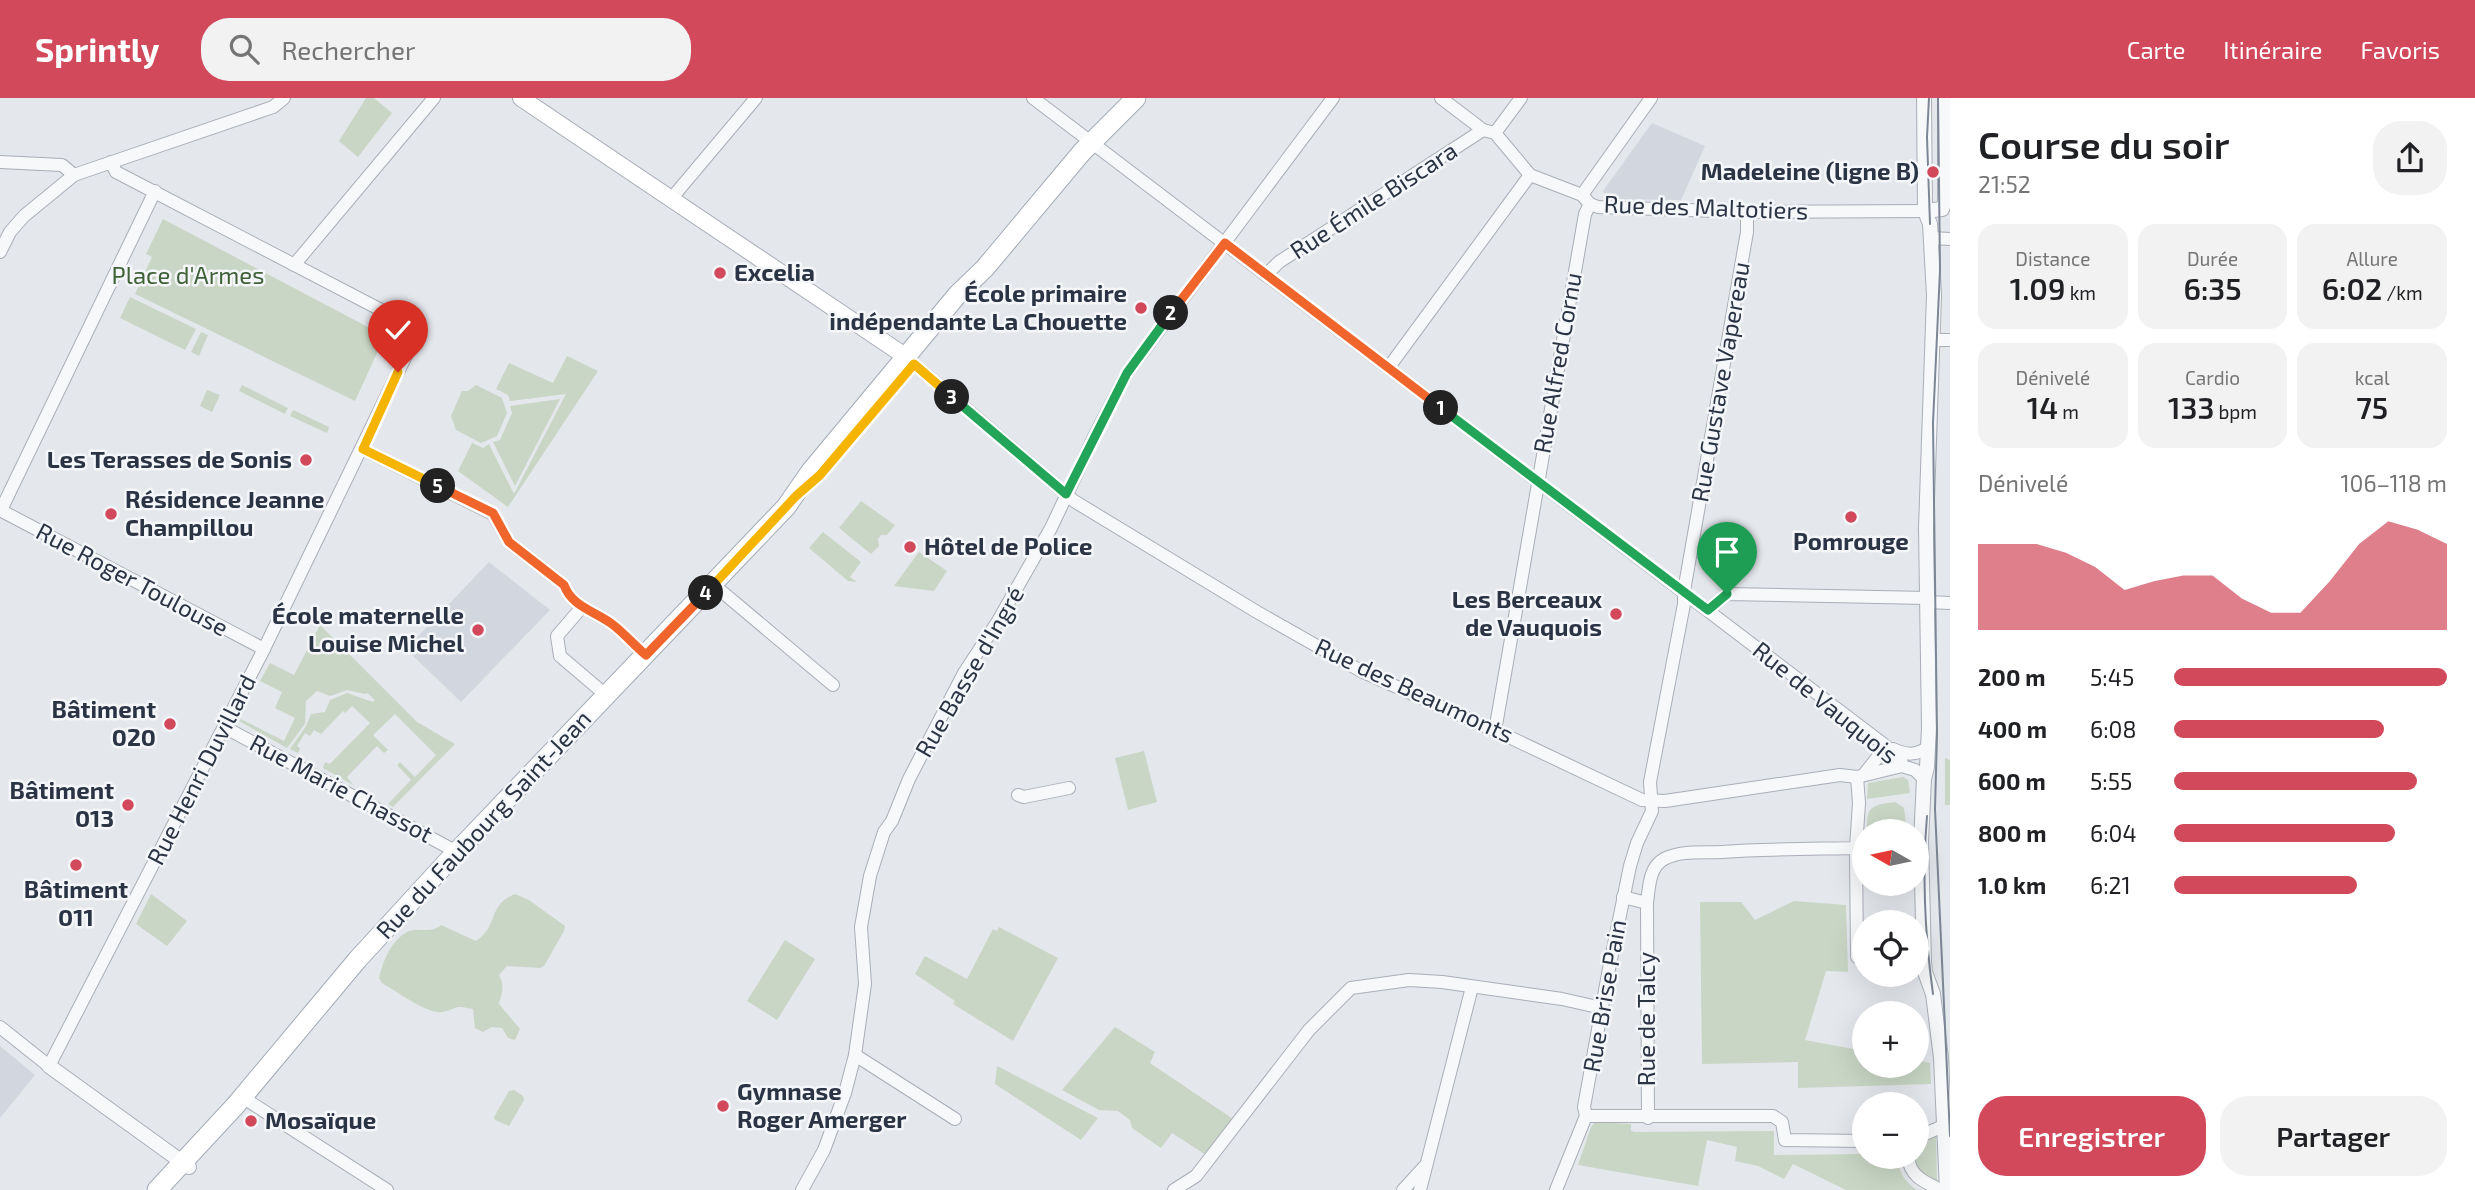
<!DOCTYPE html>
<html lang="fr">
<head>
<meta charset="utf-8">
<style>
  :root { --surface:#fff; --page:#f2f2f2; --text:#202124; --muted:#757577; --accent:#d1495b }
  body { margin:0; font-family:"Exo 2",sans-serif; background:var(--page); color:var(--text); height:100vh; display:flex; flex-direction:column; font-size:26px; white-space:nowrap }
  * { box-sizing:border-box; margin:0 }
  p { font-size:23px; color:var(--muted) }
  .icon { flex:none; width:38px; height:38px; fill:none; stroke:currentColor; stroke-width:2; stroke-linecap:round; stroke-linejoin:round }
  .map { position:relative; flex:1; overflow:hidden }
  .side { display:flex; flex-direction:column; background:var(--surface); width:525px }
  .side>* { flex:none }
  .needle { width:46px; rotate:279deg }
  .buttons { position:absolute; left:1852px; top:721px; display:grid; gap:14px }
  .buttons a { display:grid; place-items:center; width:77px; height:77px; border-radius:50%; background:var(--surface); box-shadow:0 7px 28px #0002; font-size:35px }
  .pin { position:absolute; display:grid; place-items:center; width:60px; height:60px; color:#fff; margin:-72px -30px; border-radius:50% 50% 50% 0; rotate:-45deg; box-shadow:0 0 7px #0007 }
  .pin .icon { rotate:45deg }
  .km { position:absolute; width:35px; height:35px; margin:-18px; border-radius:50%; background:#222; color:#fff; font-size:19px; line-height:35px; text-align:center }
  .round { display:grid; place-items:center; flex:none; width:74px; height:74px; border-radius:28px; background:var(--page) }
  .head { display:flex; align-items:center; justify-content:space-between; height:119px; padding:0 28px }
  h1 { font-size:38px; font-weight:600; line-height:52px }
  .metrics { display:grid; grid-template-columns:repeat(3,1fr); gap:10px; height:119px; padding:7px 28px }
  .metrics div { display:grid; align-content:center; border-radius:18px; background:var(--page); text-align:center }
  .metrics b { font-size:30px; font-weight:600 }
  .metrics small { font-size:19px; font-weight:400 }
  .metrics p { font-size:19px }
  .chart { height:196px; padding:14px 28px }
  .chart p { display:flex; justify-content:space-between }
  .chart svg { width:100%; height:126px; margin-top:7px; fill:var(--accent); opacity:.7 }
  .action { display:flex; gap:14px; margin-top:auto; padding:14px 28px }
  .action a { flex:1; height:80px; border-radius:28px; background:var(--accent); color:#fff; font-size:28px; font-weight:600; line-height:80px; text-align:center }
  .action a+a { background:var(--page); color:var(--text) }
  ul { padding:0 28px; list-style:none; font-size:23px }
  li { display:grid; grid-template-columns:112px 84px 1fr; align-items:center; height:52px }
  li i { height:18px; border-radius:9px; background:var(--accent) }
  header { display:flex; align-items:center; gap:42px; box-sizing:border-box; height:98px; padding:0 35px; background:var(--accent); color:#fff }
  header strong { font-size:33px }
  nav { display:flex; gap:38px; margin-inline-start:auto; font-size:24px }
  .search { width:490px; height:63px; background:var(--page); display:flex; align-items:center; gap:18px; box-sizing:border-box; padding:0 24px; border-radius:28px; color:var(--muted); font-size:26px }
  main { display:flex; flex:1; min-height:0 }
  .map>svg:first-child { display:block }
  .built { fill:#d2d6de }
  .green { fill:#c9d6c5 }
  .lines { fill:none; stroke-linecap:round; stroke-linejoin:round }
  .minor-casing { stroke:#a9aeb7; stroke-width:14 }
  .tertiary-casing { stroke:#a9aeb7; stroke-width:16 }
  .secondary-casing { stroke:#a9aeb7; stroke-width:18 }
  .primary-casing { stroke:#a3abb8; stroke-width:21 }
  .minor { stroke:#f7f8fa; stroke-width:12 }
  .tertiary { stroke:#f7f8fa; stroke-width:14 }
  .secondary { stroke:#fff; stroke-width:16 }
  .primary { stroke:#fff; stroke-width:19 }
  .tram { stroke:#7d8696; stroke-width:2 }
  .split-1-casing { stroke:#fff; stroke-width:14 }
  .split-2-casing { stroke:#fff; stroke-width:14 }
  .split-3-casing { stroke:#fff; stroke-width:14 }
  .split-4-casing { stroke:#fff; stroke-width:14 }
  .split-5-casing { stroke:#fff; stroke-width:14 }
  .split-6-casing { stroke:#fff; stroke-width:14 }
  .split-1 { stroke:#22a559; stroke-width:9 }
  .split-2 { stroke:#f0652b; stroke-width:9 }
  .split-3 { stroke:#22a559; stroke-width:9 }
  .split-4 { stroke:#f5b400; stroke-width:9 }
  .split-5 { stroke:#f0652b; stroke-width:9 }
  .split-6 { stroke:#f5b400; stroke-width:9 }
  .poi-dot { fill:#d1495b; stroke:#f4f6f9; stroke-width:2.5 }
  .labels { text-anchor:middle; stroke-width:5; stroke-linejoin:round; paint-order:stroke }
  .poi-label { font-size:24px; font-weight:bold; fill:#2b3445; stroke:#f4f6f9; text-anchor:end }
  .street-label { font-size:24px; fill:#2b3445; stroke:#f4f6f9 }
  .park-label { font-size:24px; fill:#3f6138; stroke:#f4f6f9 }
</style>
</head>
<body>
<header>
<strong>Sprintly</strong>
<div class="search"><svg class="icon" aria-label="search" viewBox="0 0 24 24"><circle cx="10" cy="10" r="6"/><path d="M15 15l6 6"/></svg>Rechercher</div>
<nav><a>Carte</a><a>Itinéraire</a><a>Favoris</a></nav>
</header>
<main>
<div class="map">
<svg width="1950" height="1092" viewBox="0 0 1950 1092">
  <rect width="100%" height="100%" fill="#e4e7ec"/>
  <!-- built -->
  <g class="built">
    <path d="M1652 25 1705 48 1681 102 1607 101 1603 93Z"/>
    <path d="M489 464 550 512 461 604 406 551Z"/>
    <path d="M0 948 35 977 0 1020Z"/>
  </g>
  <!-- green -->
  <g class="green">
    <path d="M366 0H374L392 15 358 59 339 43Z"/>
    <path d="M163 121 385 238 355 303 135 196 152 159 146 156Z"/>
    <path d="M130 199 196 231 185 252 120 220Z"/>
    <path d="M201 234 208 237 199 258 191 254Z"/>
    <path d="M567 258 598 273 508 409 458 373 472 345 483 350 489 346 514 396 566 296 510 303 508 297 496 291 509 265 553 285Z"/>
    <path d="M242 287 288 310 285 316 239 293Z"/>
    <path d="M476 287 502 300 507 315 497 338 481 345 456 332 451 318 462 293H468Z"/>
    <path d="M207 292 220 297 212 314 200 308Z"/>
    <path d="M560 301 515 388 493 344 500 342 512 315 510 308Z"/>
    <path d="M293 312 329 329 327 335 290 318Z"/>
    <path d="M861 403 895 427 887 437H881L878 441 879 448 871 456 839 430Z"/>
    <path d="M823 434 861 464 850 479 857 484 848 483 809 450Z"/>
    <path d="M919 454 947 473 934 493 894 488Z"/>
    <path d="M320 527 417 624 455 646 393 709 388 706 411 682 397 667 400 664 415 679 436 657 395 616 373 637 388 652 384 655 377 648 347 679 353 687 323 670 325 664 330 666 370 625 352 608 345 615 343 613 321 636 314 632 310 638 305 635 297 648 300 650 298 655 290 651 306 628 311 616 325 614 330 602 347 595 373 604 375 602 367 595 365 596 347 592 330 598 317 593 306 603 305 626 287 650 239 623 241 621 284 643 295 620 275 610 282 594 260 583 270 565 294 577Z"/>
    <path d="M1144 653 1157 704 1128 712 1115 660Z"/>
    <path d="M1945 660 1950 662V707H1945Z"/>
    <path d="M1903 679 1908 682 1910 695 1867 701 1868 685Z"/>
    <path d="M1895 704 1904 710 1907 733H1867C1866 708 1872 707 1895 704Z"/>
    <path d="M151 796 187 823 167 848 136 826Z"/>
    <path d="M515 796 529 802 565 828 564 833 544 868 540 870 507 868 499 877C505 887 502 896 499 906L520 931 515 942 508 940 502 930 492 929 483 934 475 930 473 911C451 906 459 911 442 914 428 917 395 892 382 885L379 880C383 864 391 841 409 833 420 829 431 836 441 827L476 843C499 828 487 807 515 796Z"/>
    <path d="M1794 803 1846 807 1848 874 1826 873 1805 942 1864 953V968H1916V962L1930 965 1931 986 1798 990V964L1702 966 1700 804H1741L1755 822Z"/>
    <path d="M999 829 1058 860 1013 943 953 906 955 903 915 876 925 858 967 881 993 831 997 833Z"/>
    <path d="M785 842 815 861 777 922 747 903Z"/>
    <path d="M1115 929 1155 954 1150 965 1233 1021 1206 1057 1172 1035 1161 1050 1132 1030 1130 1022 1118 1013 1099 1012 1062 992Z"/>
    <path d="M997 968 1098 1020 1081 1042 995 986Z"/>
    <path d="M514 992 523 998 524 1002 509 1028 495 1022 494 1019 509 993Z"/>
    <path d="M1595 1024 1631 1026V1033L1635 1034 1774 1033V1057L1864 1056V1059H1898C1898 1074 1905 1084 1917 1092H1846L1793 1066 1784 1081 1758 1068 1735 1063 1737 1049 1707 1042 1698 1088 1578 1067 1591 1029Z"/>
    <path d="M1936 1037 1937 1086 1916 1072 1912 1059H1916V1045Z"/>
  </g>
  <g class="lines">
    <!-- minor casing -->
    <g class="minor-casing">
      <g id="minor">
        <path d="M1033 0 1882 645 1901 662 1902 668 1915 672 1924 681"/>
        <path d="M1441 0 1483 32 1495 35 1530 77 1582 97 1590 106 1598 109 1747 114 1925 113"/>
        <path d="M1495 35 1521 0"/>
        <path d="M0 64 62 67 74 77"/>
        <path d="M1582 97 1651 0"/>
        <path d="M671 101 756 0"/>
        <path d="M1931 140 1950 141"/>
        <path d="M0 154 10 134 24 118 74 77 273 9 284 0"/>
        <path d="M294 167 434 0"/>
        <path d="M1266 177 1279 164 1483 32"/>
        <path d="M1933 242H1950"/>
        <path d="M914 266 1074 403 1257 514 1361 573 1507 638 1642 702 1665 703 1840 677 1857 679 1902 668"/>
        <path d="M1389 269 1530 77"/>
        <path d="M363 351 493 416 509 444 564 487C572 509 595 513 612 526 624 535 634 547 646 557"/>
        <path d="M0 412 264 551"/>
        <path d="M1 412 155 93"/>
        <path d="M714 487 833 587"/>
        <path d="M1927 504 1950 505"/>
        <path d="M582 509 557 538 560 558 607 598"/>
        <path d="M1708 512 1727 496 1927 500"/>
        <path d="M224 629 457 754"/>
        <path d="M1495 633 1585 116 1590 106"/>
        <path d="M1893 651C1906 657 1916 658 1928 649"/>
        <path d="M1865 675 1885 650"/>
        <path d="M1018 697 1024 699 1069 690"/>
        <path d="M1623 799 1647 805 1648 1020"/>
        <path d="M1647 805C1649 790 1649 769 1664 761 1681 752 1703 755 1722 754 1766 751 1811 751 1856 750L1859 705 1857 679"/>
        <path d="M1857 859 1856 750H1862"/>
        <path d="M0 929 49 968 264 551 415 239V234L408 226 116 74 111 64"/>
        <path d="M855 957 955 1021"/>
        <path d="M242 999 387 1092"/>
        <path d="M1586 1018H1773L1782 1024 1785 1042 1864 1043"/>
        <path d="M1916 1040 1943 1028"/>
        <path d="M1908 1059C1910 1079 1925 1084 1941 1092"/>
        <path d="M802 1092 824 1052 845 995 855 957 865 886 861 829 870 778 884 734 892 723 909 681 964 575 998 523 1051 430 1093 341 1127 275 1333 0"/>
        <path d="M1174 1092 1196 1078 1309 932 1351 890 1409 882 1442 884 1562 901 1602 910"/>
        <path d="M1403 1092 1424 1069"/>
        <path d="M1420 1092 1472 889"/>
        <path d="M1556 1092 1586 1018 1584 1009 1608 876 1630 768 1637 745 1652 713 1650 684 1684 506V493L1747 134V114"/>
      </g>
    </g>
    <!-- tertiary casing -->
    <g class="tertiary-casing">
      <g id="tertiary">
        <path d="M1924 0 1925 113 1930 126 1934 197 1926 430 1929 630 1927 669 1924 681 1921 743 1924 864 1925 874 1933 896 1941 960 1947 1092"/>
        <path d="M1925 113 1942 111 1945 104V0"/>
        <path d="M49 968 189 1069"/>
      </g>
    </g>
    <!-- secondary casing -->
    <g class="secondary-casing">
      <path id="secondary" d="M521 0 899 254"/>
    </g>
    <!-- primary casing -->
    <g class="primary-casing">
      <path id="primary" d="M157 1092 235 1008 358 861 448 763 786 409 811 373 958 196 985 170 1082 54 1136 0"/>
    </g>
    <!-- minor -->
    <use href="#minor" class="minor"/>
    <!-- tertiary -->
    <use href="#tertiary" class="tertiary"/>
    <!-- secondary -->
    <use href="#secondary" class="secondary"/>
    <!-- primary -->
    <use href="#primary" class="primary"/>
    <!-- tram -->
    <g class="tram">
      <path d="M1929 0 1927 39 1930 126"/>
      <path d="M1938 0 1940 172 1933 325 1937 636 1935 711 1950 1038"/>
      <path d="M1927 718C1922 777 1925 838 1933 896"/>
    </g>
  </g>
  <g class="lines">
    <!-- split-1 casing -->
    <g class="split-1-casing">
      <path id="split-1" d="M1441 310 1708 512 1727 496"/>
    </g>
    <!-- split-2 casing -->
    <g class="split-2-casing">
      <path id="split-2" d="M1171 215 1225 145 1441 310"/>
    </g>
    <!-- split-3 casing -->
    <g class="split-3-casing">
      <path id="split-3" d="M952 299 1066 396 1127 275 1171 215"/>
    </g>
    <!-- split-4 casing -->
    <g class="split-4-casing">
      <path id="split-4" d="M706 495 796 398 820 377 914 266 952 299"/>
    </g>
    <!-- split-5 casing -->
    <g class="split-5-casing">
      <path id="split-5" d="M438 388 493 415 509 444 564 487C572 509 595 513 612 526 624 535 634 547 646 557L706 495"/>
    </g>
    <!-- split-6 casing -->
    <g class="split-6-casing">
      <path id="split-6" d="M398 274 363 351 438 388"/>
    </g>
    <!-- split-1 -->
    <use href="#split-1" class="split-1"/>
    <!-- split-2 -->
    <use href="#split-2" class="split-2"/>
    <!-- split-3 -->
    <use href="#split-3" class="split-3"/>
    <!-- split-4 -->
    <use href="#split-4" class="split-4"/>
    <!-- split-5 -->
    <use href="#split-5" class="split-5"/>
    <!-- split-6 -->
    <use href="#split-6" class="split-6"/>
  </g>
  <!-- markers -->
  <g class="poi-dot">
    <circle cx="1933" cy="74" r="7"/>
    <circle cx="720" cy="175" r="7"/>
    <circle cx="1141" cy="210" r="7"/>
    <circle cx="306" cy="362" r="7"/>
    <circle cx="111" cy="416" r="7"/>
    <circle cx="1851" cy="419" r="7"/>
    <circle cx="910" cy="449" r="7"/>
    <circle cx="1616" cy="516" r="7"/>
    <circle cx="478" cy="532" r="7"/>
    <circle cx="170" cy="626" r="7"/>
    <circle cx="128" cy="707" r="7"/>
    <circle cx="76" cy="767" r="7"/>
    <circle cx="723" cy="1008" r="7"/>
    <circle cx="251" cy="1023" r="7"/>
  </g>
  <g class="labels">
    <!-- poi labels -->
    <g class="poi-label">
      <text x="1919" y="82">Madeleine (ligne B)</text>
      <text x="734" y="183" text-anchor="start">Excelia</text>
      <text x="1127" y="204">École primaire<tspan x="1127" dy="28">indépendante La Chouette</tspan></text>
      <text x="292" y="370">Les Terasses de Sonis</text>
      <text x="125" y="410" text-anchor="start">Résidence Jeanne<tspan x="125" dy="28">Champillou</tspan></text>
      <text x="1851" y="452" text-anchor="middle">Pomrouge</text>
      <text x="924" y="457" text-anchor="start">Hôtel de Police</text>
      <text x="1602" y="510">Les Berceaux<tspan x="1602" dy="28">de Vauquois</tspan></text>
      <text x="464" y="526">École maternelle<tspan x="464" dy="28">Louise Michel</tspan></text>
      <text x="156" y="620">Bâtiment<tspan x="156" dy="28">020</tspan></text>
      <text x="114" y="701">Bâtiment<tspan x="114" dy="28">013</tspan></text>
      <text x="76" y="800" text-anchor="middle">Bâtiment<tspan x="76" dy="28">011</tspan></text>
      <text x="737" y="1002" text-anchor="start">Gymnase<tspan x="737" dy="28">Roger Amerger</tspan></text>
      <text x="265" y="1031" text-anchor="start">Mosaïque</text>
    </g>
    <!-- street labels -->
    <g class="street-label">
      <text transform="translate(1374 103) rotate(-33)" y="8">Rue Émile Biscara</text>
      <text transform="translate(1706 110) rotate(2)" y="8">Rue des Maltotiers</text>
      <text transform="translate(1558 265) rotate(-80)" y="8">Rue Alfred Cornu</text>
      <text transform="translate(1721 284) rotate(-80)" y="8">Rue Gustave Vapereau</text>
      <text transform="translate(132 482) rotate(28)" y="8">Rue Roger Toulouse</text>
      <text transform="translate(970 574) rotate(-60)" y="8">Rue Basse d'Ingré</text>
      <text transform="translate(1414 593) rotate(25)" y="8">Rue des Beaumonts</text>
      <text transform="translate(1825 605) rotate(39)" y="8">Rue de Vauquois</text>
      <text transform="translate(202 672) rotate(-63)" y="8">Rue Henri Duvillard</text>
      <text transform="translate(341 691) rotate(28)" y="8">Rue Marie Chassot</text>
      <text transform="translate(484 727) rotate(-47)" y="8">Rue du Faubourg Saint-Jean</text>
      <text transform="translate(1605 898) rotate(-80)" y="8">Rue Brise Pain</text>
      <text transform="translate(1647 921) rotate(-90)" y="8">Rue de Talcy</text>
    </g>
    <!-- park labels -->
    <g class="park-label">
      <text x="188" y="186">Place d'Armes</text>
    </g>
  </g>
</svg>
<div class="buttons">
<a><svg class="needle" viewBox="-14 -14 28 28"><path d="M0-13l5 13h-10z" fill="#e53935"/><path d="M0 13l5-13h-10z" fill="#757577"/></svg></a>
<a><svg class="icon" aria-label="locate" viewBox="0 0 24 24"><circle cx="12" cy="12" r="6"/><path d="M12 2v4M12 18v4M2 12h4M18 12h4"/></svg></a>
<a>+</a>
<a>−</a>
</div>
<div class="pin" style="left:1727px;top:496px;background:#1e9e55"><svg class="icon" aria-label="arrive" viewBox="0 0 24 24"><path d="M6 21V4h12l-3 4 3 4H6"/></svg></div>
<div class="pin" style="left:398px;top:274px;background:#d93025"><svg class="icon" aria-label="check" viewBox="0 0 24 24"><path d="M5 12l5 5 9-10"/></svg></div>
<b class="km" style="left:1441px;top:310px">1</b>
<b class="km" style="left:1171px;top:215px">2</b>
<b class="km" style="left:952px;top:299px">3</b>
<b class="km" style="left:706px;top:495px">4</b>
<b class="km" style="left:438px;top:388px">5</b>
</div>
<section class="side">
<div class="head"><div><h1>Course du soir</h1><p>21:52</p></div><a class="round"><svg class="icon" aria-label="share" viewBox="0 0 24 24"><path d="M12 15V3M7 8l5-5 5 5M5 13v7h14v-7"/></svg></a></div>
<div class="metrics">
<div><p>Distance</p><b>1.09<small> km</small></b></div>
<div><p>Durée</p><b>6:35</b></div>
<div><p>Allure</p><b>6:02<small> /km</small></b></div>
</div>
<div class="metrics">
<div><p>Dénivelé</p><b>14<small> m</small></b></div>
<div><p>Cardio</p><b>133<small> bpm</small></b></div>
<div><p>kcal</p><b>75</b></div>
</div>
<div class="chart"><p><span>Dénivelé</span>106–118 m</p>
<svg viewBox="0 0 160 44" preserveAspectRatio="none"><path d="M0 44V14L10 14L20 14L30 17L40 22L50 30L60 27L70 25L80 25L90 33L100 38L110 38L120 27L130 14L140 6L150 9L160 14V44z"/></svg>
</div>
<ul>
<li><b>200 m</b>5:45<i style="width:100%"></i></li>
<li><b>400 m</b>6:08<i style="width:77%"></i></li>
<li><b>600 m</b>5:55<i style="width:89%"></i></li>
<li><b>800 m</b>6:04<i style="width:81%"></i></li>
<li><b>1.0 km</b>6:21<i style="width:67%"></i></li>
</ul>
<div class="action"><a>Enregistrer</a><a>Partager</a></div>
</section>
</main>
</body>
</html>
